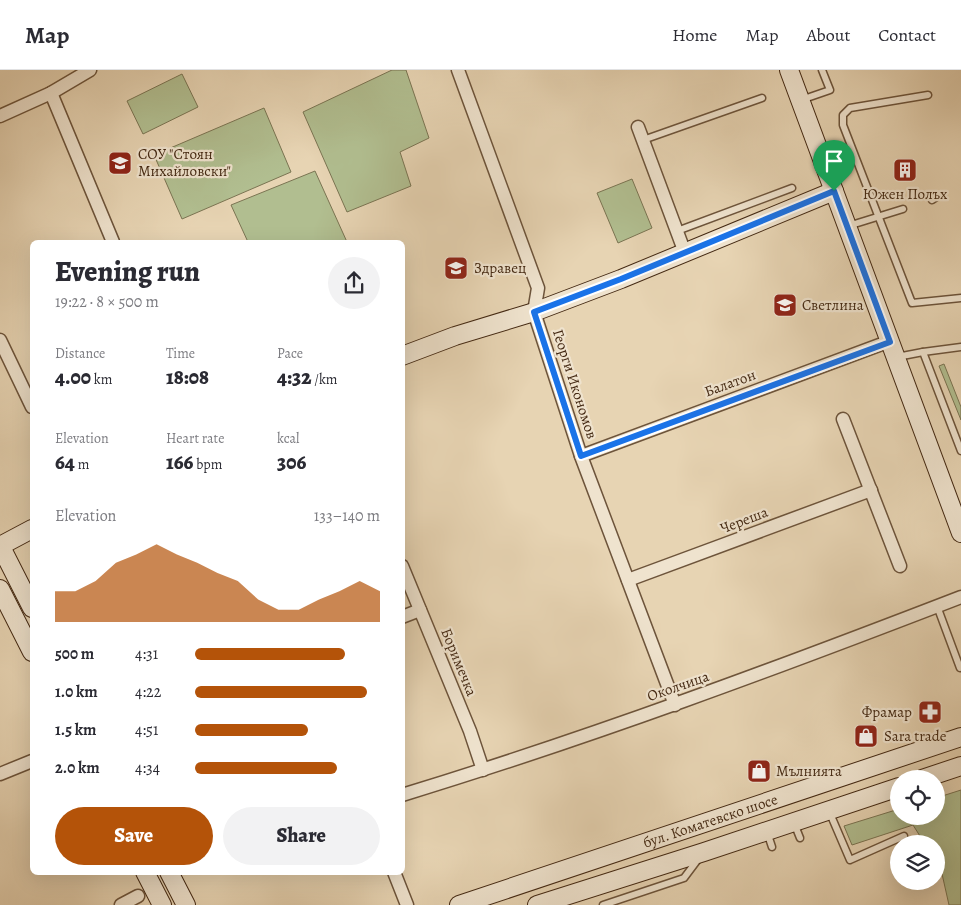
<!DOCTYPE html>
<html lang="en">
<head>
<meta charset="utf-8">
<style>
  :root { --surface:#fff; --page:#f2f2f3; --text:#2b2b33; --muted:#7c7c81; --line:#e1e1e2; --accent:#b45309 }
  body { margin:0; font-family:Alegreya,serif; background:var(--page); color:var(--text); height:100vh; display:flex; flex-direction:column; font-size:19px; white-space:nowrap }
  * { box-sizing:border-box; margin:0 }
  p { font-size:16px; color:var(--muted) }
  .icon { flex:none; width:28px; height:28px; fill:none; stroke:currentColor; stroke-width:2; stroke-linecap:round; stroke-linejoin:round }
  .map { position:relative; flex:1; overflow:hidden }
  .side { position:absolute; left:30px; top:170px; width:375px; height:635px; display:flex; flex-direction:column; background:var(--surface); border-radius:8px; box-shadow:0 5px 20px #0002 }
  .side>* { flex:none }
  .tools { position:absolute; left:890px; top:700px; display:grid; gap:10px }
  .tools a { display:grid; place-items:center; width:55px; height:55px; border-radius:50%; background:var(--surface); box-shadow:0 5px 20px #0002; font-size:25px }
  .pin { position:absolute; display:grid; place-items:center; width:42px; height:42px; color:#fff; margin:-51px -21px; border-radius:50% 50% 50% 0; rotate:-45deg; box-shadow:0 0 5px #0007 }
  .pin .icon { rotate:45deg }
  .round { display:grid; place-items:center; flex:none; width:52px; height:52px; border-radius:26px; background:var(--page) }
  .summary { display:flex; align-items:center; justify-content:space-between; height:85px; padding:0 25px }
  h1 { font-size:28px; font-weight:800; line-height:38px }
  .figures { display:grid; grid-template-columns:repeat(3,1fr); gap:8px; height:85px; padding:5px 25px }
  .figures div { display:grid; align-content:center }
  .figures b { font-size:21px; font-weight:800 }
  .figures small { font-size:14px; font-weight:400 }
  .figures p { font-size:14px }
  .chart { height:140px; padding:10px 25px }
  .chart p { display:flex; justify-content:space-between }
  .chart svg { width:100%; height:90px; margin-top:5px; fill:var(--accent); opacity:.7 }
  .action { display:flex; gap:10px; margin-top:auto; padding:10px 25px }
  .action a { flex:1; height:58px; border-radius:30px; background:var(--accent); color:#fff; font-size:20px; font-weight:800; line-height:58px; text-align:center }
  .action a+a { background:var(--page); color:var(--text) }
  ul { padding:0 25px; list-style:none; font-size:16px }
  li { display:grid; grid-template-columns:80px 60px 1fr; align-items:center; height:38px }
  li i { height:12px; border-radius:6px; background:var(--accent) }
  header { display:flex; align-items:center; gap:30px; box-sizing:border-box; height:70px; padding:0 25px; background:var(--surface); border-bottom:1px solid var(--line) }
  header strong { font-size:24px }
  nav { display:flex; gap:28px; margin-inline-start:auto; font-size:18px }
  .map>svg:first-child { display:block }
  .green { fill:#b1be90; stroke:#7a7452 }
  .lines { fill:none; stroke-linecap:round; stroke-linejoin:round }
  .lane-casing { stroke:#6d543b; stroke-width:9 }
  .street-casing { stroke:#6d543b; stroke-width:15 }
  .secondary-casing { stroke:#442913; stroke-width:20 }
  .lane { stroke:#efe3ce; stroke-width:6 }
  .street { stroke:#efe3ce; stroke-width:12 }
  .secondary { stroke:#efe3ce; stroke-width:18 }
  .route-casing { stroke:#fff; stroke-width:10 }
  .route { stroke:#1a73e8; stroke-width:6 }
  .labels { text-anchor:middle; stroke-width:4.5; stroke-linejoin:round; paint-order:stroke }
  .poi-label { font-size:15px; fill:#442913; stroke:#efe3ce; text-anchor:start }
  .street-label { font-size:15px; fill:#442913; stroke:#efe3ce }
</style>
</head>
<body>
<header>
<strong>Map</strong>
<nav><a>Home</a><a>Map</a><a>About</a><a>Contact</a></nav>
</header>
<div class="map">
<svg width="961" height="835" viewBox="0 0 961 835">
  <rect width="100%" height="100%" fill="#e7d4b3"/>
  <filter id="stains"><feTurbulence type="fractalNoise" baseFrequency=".004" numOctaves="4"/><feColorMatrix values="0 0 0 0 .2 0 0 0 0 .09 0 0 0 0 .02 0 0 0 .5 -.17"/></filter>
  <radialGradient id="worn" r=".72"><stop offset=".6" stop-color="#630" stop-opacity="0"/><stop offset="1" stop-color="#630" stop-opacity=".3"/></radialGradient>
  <!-- green -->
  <g class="green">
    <path d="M392 0H406L429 68 400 82 411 116 347 142 303 42Z"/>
    <path d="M182 4 198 37 143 64 127 31Z"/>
    <path d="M264 38 291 102 182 149 154 85Z"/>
    <path d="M315 101 347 172H248L231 135Z"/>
    <path d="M632 109 652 158 618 173 597 123Z"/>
    <path d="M944 294 961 337V350L939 296Z"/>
    <path d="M961 720V835H949L940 795 936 790V774H925L913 755 852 775 844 756 899 739V746H936V728Z"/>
  </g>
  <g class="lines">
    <!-- lane casing -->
    <g class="lane-casing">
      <g id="lane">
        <path d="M928 25 850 38 843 45V55L912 233 961 228"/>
        <path d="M801 30 830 20 822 0"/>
        <path d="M643 70 762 28"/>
        <path d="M932 130 935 128"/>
        <path d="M848 156 903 139"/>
        <path d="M677 161 792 118"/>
        <path d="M923 282 961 277"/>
        <path d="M897 287 923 282 961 381"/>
        <path d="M937 536 960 598"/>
        <path d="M829 741 850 790 904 766"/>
        <path d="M794 753 800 768"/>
        <path d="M767 762 772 777"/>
        <path d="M603 835 684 808 699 788"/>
      </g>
    </g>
    <!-- street casing -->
    <g class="street-casing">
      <g id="street">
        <path d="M458 0 538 218 534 242 581 386 675 635"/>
        <path d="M51 23 113 172"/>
        <path d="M0 46 51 23 90 0"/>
        <path d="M638 57 685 183"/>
        <path d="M0 270 32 337"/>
        <path d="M843 349 900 496"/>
        <path d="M581 386 890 271"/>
        <path d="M402 496 470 661 483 700"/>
        <path d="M628 510 871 420"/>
        <path d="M402 547 420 540"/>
        <path d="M0 704 32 691"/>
        <path d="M402 725C592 667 777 598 961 527"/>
        <path d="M394 802 407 835"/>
        <path d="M121 835 138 826"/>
      </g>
    </g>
    <!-- secondary casing -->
    <g class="secondary-casing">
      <g id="secondary">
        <path d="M789 0 961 463"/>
        <path d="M402 286 455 266 534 242 621 209 834 121"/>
        <path d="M0 475 32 538"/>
        <path d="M0 476 32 459"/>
        <path d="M0 519 32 582"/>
        <path d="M922 709 961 696"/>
        <path d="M145 802 162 835"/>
        <path d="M169 802 186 835"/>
        <path id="s1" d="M459 835 961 667"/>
        <path d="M537 835 704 782 899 717"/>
      </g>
    </g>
    <!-- lane -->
    <use href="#lane" class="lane"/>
    <!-- street -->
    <use href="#street" class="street"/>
    <!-- secondary -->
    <use href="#secondary" class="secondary"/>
  </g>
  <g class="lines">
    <!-- route casing -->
    <g class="route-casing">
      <path id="route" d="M834 121 890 272 581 386 534 242 621 209Z"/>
    </g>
    <!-- route -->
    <use href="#route" class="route"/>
  </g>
  <!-- icons -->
  <defs>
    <g id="school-square" transform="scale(1.25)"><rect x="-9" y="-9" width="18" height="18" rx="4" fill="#8f2418" stroke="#efe3ce"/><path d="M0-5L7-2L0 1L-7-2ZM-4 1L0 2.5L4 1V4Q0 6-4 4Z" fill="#fff"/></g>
    <g id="building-square" transform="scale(1.25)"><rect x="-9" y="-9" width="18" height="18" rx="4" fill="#8f2418" stroke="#efe3ce"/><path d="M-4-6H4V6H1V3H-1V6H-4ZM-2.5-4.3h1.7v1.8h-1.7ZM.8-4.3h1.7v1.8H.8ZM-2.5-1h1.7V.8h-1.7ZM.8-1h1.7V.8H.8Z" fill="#fff"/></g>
    <g id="pharmacy-square" transform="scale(1.25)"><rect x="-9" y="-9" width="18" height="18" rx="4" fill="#8f2418" stroke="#efe3ce"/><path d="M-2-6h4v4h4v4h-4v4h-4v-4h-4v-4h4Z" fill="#fff"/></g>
    <g id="shop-square" transform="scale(1.25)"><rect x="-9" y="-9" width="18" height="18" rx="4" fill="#8f2418" stroke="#efe3ce"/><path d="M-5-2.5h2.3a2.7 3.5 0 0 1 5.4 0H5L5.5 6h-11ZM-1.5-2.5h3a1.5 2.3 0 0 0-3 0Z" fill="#fff"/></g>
  </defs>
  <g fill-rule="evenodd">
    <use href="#school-square" x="120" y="93"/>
    <use href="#building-square" x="905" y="100"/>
    <use href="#school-square" x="456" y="198"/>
    <use href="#school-square" x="785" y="235"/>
    <use href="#pharmacy-square" x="930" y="642"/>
    <use href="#shop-square" x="866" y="666"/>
    <use href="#shop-square" x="759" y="701"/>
  </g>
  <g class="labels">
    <!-- poi labels -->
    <g class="poi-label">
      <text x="138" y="89">СОУ "Стоян<tspan x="138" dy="17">Михайловски"</tspan></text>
      <text x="905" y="129" text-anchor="middle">Южен Полъх</text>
      <text x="474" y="203">Здравец</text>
      <text x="802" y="240">Светлина</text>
      <text x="912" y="647" text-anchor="end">Фрамар</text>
      <text x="884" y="671">Sara trade</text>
      <text x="776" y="706">Мълнията</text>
    </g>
    <!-- street labels -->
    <g class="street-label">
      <text transform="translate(730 313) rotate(-20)" y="5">Балатон</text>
      <text transform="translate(575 314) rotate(72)" y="5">Георги Икономов</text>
      <text transform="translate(744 450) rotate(-21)" y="5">Череша</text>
      <text transform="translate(459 592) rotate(68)" y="5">Боримечка</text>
      <text transform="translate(678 616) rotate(-19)" y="5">Околчица</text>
      <text dy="5" stroke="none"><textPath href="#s1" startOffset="265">бул. Коматевско шосе</textPath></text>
    </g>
  </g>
  <rect width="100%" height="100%" filter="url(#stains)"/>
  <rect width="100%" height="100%" fill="url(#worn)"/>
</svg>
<div class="tools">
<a><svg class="icon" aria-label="locate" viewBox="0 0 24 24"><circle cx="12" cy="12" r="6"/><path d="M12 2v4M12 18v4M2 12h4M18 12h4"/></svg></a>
<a><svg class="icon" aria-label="layers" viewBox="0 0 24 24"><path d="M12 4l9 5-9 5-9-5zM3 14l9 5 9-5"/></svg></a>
</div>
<div class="pin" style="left:834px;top:121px;background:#1e9e55"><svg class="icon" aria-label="arrive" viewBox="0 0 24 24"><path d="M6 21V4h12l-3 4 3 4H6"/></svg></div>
<section class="side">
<div class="summary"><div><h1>Evening run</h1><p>19:22 · 8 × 500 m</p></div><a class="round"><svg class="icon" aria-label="share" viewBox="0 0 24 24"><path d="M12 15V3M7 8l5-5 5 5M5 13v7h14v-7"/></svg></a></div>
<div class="figures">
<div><p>Distance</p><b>4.00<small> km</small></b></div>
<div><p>Time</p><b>18:08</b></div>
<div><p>Pace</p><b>4:32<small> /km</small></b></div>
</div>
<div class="figures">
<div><p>Elevation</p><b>64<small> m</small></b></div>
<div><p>Heart rate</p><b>166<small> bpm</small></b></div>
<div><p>kcal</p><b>306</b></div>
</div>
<div class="chart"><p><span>Elevation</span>133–140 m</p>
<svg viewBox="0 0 160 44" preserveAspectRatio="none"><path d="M0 44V29L10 29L20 24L30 15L40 11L50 6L60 11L70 15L80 20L90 24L100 33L110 38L120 38L130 33L140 29L150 24L160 29V44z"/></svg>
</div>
<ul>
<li><b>500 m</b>4:31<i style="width:81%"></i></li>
<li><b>1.0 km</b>4:22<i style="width:93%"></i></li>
<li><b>1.5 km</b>4:51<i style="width:61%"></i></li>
<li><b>2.0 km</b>4:34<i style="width:77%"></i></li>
</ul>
<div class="action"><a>Save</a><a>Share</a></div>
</section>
</div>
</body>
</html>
